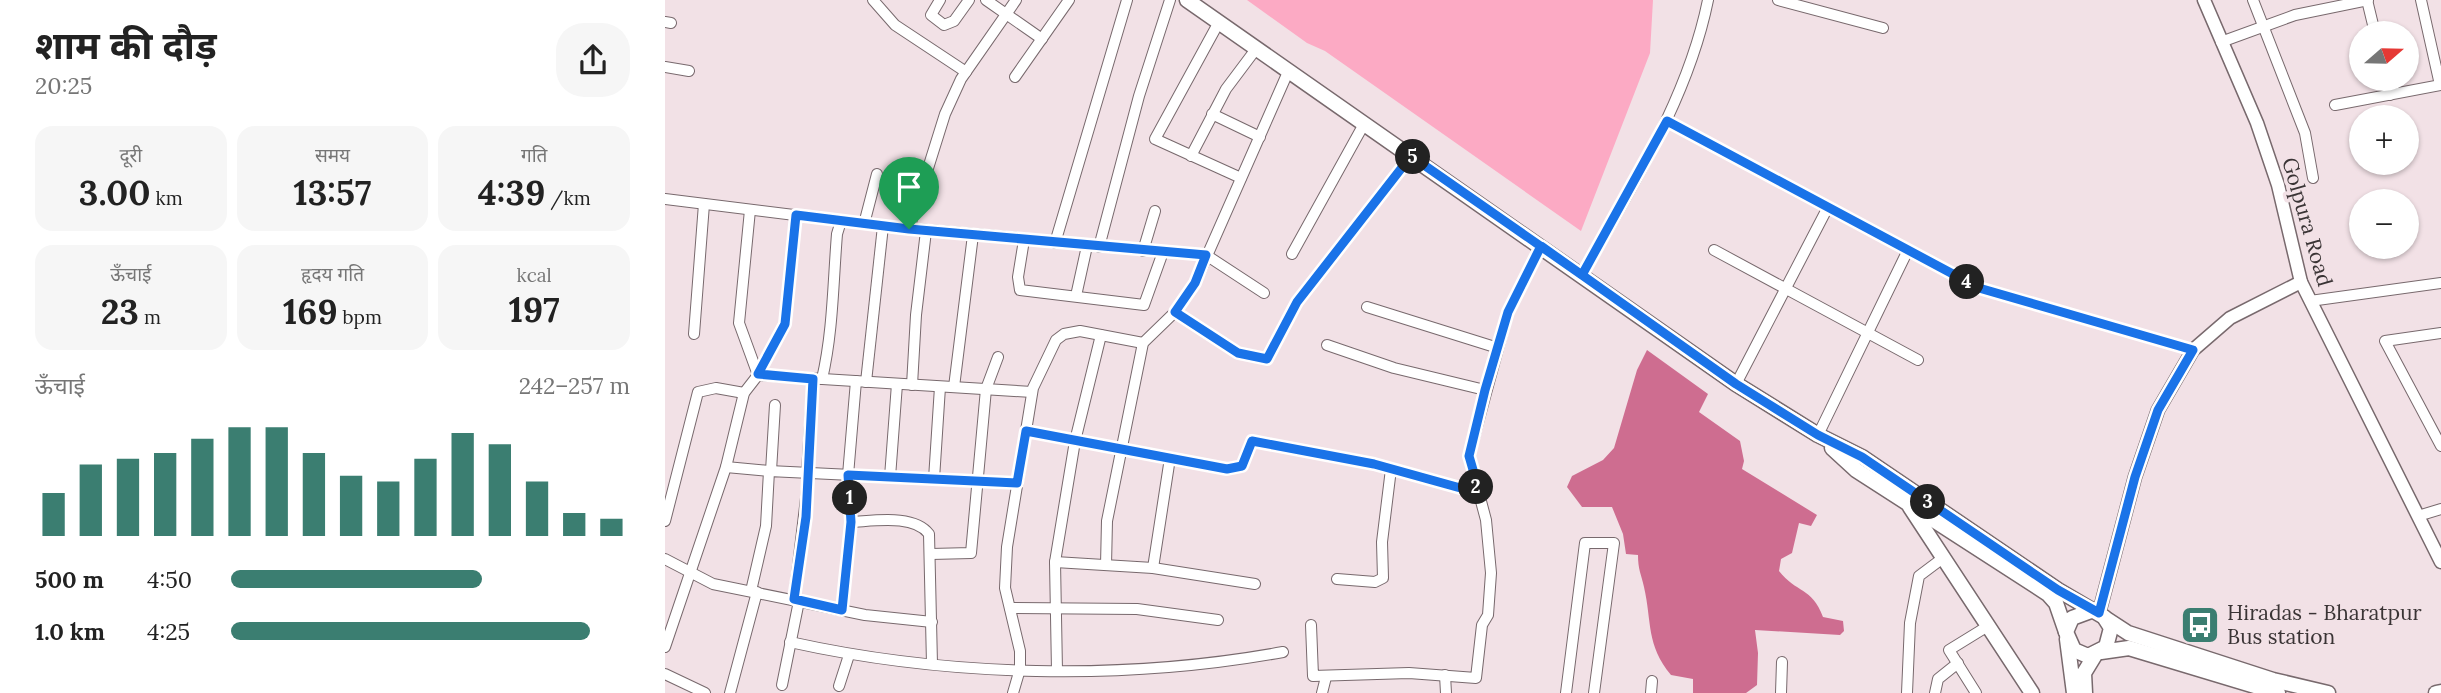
<!DOCTYPE html>
<html lang="hi">
<head>
<meta charset="utf-8">
<style>
  :root { --surface:#fff; --page:#f6f6f6; --text:#222; --muted:#767676; --accent:#3b7e71 }
  body { margin:0; font-family:Lora,"Noto Sans Devanagari",serif; background:var(--page); color:var(--text); height:100vh; display:flex; flex-direction:column; font-size:26px; white-space:nowrap }
  * { box-sizing:border-box; margin:0 }
  p { font-size:23px; color:var(--muted) }
  .icon { flex:none; width:38px; height:38px; fill:none; stroke:currentColor; stroke-width:2; stroke-linecap:round; stroke-linejoin:round }
  .map { position:relative; flex:1; overflow:hidden }
  .sheet { display:flex; flex-direction:column; background:var(--surface); width:665px }
  .sheet>* { flex:none }
  .needle { width:46px; rotate:70deg }
  .tools { position:absolute; left:1684px; top:21px; display:grid; gap:14px }
  .tools a { display:grid; place-items:center; width:70px; height:70px; border-radius:50%; background:var(--surface); box-shadow:0 2px 5px #0004; font-size:35px }
  .pin { position:absolute; display:grid; place-items:center; width:60px; height:60px; color:#fff; margin:-72px -30px; border-radius:50% 50% 50% 0; rotate:-45deg; box-shadow:0 0 7px #0007 }
  .pin .icon { rotate:45deg }
  .km { position:absolute; width:35px; height:35px; margin:-18px; border-radius:50%; background:#222; color:#fff; font-size:19px; line-height:35px; text-align:center }
  .round { display:grid; place-items:center; flex:none; width:74px; height:74px; border-radius:28px; background:var(--page) }
  .headline { display:flex; align-items:center; justify-content:space-between; height:119px; padding:0 35px }
  h1 { font-size:38px; font-weight:700; line-height:52px }
  .stats { display:grid; grid-template-columns:repeat(3,1fr); gap:10px; height:119px; padding:7px 35px }
  .stats div { display:grid; align-content:center; border-radius:18px; background:var(--page); text-align:center }
  .stats b { font-size:35px; font-weight:700 }
  .stats small { font-size:19px; font-weight:400 }
  .stats p { font-size:19px }
  .chart { height:196px; padding:14px 35px }
  .chart p { display:flex; justify-content:space-between }
  .chart svg { width:100%; height:126px; margin-top:7px; stroke:var(--accent); stroke-width:6 }
  ul { padding:0 35px; list-style:none; font-size:23px }
  li { display:grid; grid-template-columns:112px 84px 1fr; align-items:center; height:52px }
  li i { height:18px; border-radius:9px; background:var(--accent) }
  main { display:flex; flex:1; min-height:0 }
  .map>svg:first-child { display:block }
  .green { fill:#fcaac4 }
  .water { fill:#ce6d90 }
  .lines { fill:none; stroke-linecap:round; stroke-linejoin:round }
  .minor-casing { stroke:#78696d; stroke-width:12 }
  .tertiary-casing { stroke:#78696d; stroke-width:15 }
  .primary-casing { stroke:#78696d; stroke-width:17 }
  .minor { stroke:#fff; stroke-width:10 }
  .tertiary { stroke:#fff; stroke-width:12 }
  .primary { stroke:#fff; stroke-width:14 }
  .route-casing { stroke:#fff; stroke-width:14 }
  .route { stroke:#1a73e8; stroke-width:9 }
  .labels { text-anchor:middle; stroke-width:7; stroke-linejoin:round; paint-order:stroke }
  .street-label { font-size:21px; fill:#3a3435; stroke:#f2e1e6 }
  .poi-label { font-size:21px; fill:#3a3435; stroke:#f2e1e6; text-anchor:start }
</style>
</head>
<body>
<main>
<section class="sheet">
<div class="headline"><div><h1>शाम की दौड़</h1><p>20:25</p></div><a class="round"><svg class="icon" aria-label="share" viewBox="0 0 24 24"><path d="M12 15V3M7 8l5-5 5 5M5 13v7h14v-7"/></svg></a></div>
<div class="stats">
<div><p>दूरी</p><b>3.00<small> km</small></b></div>
<div><p>समय</p><b>13:57</b></div>
<div><p>गति</p><b>4:39<small> /km</small></b></div>
</div>
<div class="stats">
<div><p>ऊँचाई</p><b>23<small> m</small></b></div>
<div><p>हृदय गति</p><b>169<small> bpm</small></b></div>
<div><p>kcal</p><b>197</b></div>
</div>
<div class="chart"><p><span>ऊँचाई</span>242–257 m</p>
<svg viewBox="0 0 160 44" preserveAspectRatio="none"><path d="M5 44V29M15 44V19M25 44V17M35 44V15M45 44V10M55 44V6M65 44V6M75 44V15M85 44V23M95 44V25M105 44V17M115 44V8M125 44V12M135 44V25M145 44V36M155 44V38"/></svg>
</div>
<ul>
<li><b>500 m</b>4:50<i style="width:63%"></i></li>
<li><b>1.0 km</b>4:25<i style="width:90%"></i></li>
</ul>
</section>
<div class="map">
<svg width="1776" height="693" viewBox="0 0 1776 693">
  <rect width="100%" height="100%" fill="#f2e1e6"/>
  <!-- green -->
  <path class="green" d="M582 0H988L985 53 916 231 660 51 642 43Z"/>
  <!-- water -->
  <path class="water" d="M982 350 1043 394 1034 412 1075 441 1079 461 1077 469 1152 515 1146 526 1134 523 1127 553 1116 559 1114 571C1131 593 1147 587 1158 617L1178 621 1179 631 1175 635 1090 630 1093 653 1092 685 1081 693H1028V679L1006 675C981 645 987 622 979 587 976 573 973 570 973 555L961 554 958 534 947 507H917L902 487 907 476 938 460 949 448 972 370Z"/>
  <g class="lines">
    <!-- minor casing -->
    <g class="minor-casing">
      <g id="minor">
        <path d="M208 0 230 25 301 72"/>
        <path d="M275 0 266 15 279 25 289 21 304 0"/>
        <path d="M321 0 377 39"/>
        <path d="M1113 0 1218 28"/>
        <path d="M1588 0 1640 133 1648 178"/>
        <path d="M1702 0 1710 33"/>
        <path d="M1756 0 1775 85"/>
        <path d="M0 22 6 23"/>
        <path d="M554 22 490 139 576 178"/>
        <path d="M1556 42 1630 15 1703 0"/>
        <path d="M0 67 24 71"/>
        <path d="M350 77 404 0"/>
        <path d="M1721 79 1725 95"/>
        <path d="M1670 105 1776 85"/>
        <path d="M547 114 595 137"/>
        <path d="M1002 121 1314 288 1528 350"/>
        <path d="M526 156 561 89 591 49"/>
        <path d="M0 199 218 226 541 255 599 293"/>
        <path d="M85 210 74 323 93 375 367 392"/>
        <path d="M199 224 212 174"/>
        <path d="M244 229 280 114 296 79 351 0"/>
        <path d="M359 240 353 277 355 290 479 305 498 252"/>
        <path d="M390 243 462 0"/>
        <path d="M434 247 474 96 505 0"/>
        <path d="M1049 250 1253 360"/>
        <path d="M478 251 490 211"/>
        <path d="M627 254 699 124"/>
        <path d="M917 275C966 187 1023 99 1043 0"/>
        <path d="M411 296 422 246"/>
        <path d="M1645 301 1776 283"/>
        <path d="M702 307 833 348"/>
        <path d="M510 312 573 353 602 359 632 302 746 156"/>
        <path d="M1776 333 1720 341 1776 446"/>
        <path d="M29 334 39 204"/>
        <path d="M662 345 729 368 820 390"/>
        <path d="M157 379C168 332 168 283 172 234L176 221"/>
        <path d="M201 382 218 226"/>
        <path d="M1071 384 1163 207"/>
        <path d="M247 385 251 315 261 231"/>
        <path d="M289 387 308 235"/>
        <path d="M361 431 562 469 577 466 587 441 709 464 799 489 813 487"/>
        <path d="M1153 435 1243 250"/>
        <path d="M61 467 104 471"/>
        <path d="M106 471 110 405"/>
        <path d="M142 472 148 379"/>
        <path d="M225 477 232 384"/>
        <path d="M269 479 275 387"/>
        <path d="M1753 516 1776 509"/>
        <path d="M0 521 33 392 51 388 79 393"/>
        <path d="M186 522C209 521 249 514 264 534L267 664"/>
        <path d="M266 554 306 553 321 389 333 357"/>
        <path d="M0 559 48 584 200 615 267 622"/>
        <path d="M390 562 488 568 590 584"/>
        <path d="M441 565 442 521 478 343 510 312 530 283 623 72"/>
        <path d="M488 568 505 458"/>
        <path d="M672 579 710 582 718 578 717 542 726 469"/>
        <path d="M86 591 101 526 104 471 352 483"/>
        <path d="M129 599 144 473"/>
        <path d="M345 608 472 609 553 620"/>
        <path d="M177 610 186 522 183 475 191 381"/>
        <path d="M646 625 648 676 744 673 811 678 817 625 823 615 826 573 821 520 804 456 843 312 876 246"/>
        <path d="M125 642C283 677 459 681 618 652"/>
        <path d="M0 647 61 467 79 393 93 375 120 324 131 215"/>
        <path d="M392 671 390 562 410 441 436 335"/>
        <path d="M0 674 40 693"/>
        <path d="M780 675 781 693"/>
        <path d="M117 685 134 601"/>
        <path d="M174 686 184 655"/>
        <path d="M65 693 92 592"/>
        <path d="M348 693 355 669V651L340 588 342 547 368 388 391 340 399 334 415 331 478 343"/>
        <path d="M657 693 661 677"/>
        <path d="M901 693 920 543H949L929 693"/>
        <path d="M986 693 987 681"/>
        <path d="M1116 693 1117 662"/>
        <path d="M1242 693 1245 623 1254 576 1278 558"/>
        <path d="M1270 693 1273 679 1293 663"/>
        <path d="M1311 693 1284 650 1323 626"/>
      </g>
    </g>
    <!-- tertiary casing -->
    <g class="tertiary-casing">
      <g id="tertiary">
        <path d="M1539 0 1592 123 1613 185 1636 282 1776 562"/>
        <path d="M1434 613 1470 477 1493 410 1528 350 1565 318 1636 282"/>
      </g>
    </g>
    <!-- primary casing -->
    <g class="primary-casing">
      <g id="primary">
        <path d="M522 0 1071 384 1153 435 1197 457 1393 590 1439 617 1446 628 1441 647 1423 656 1409 650 1401 632 1407 618 1426 611"/>
        <path d="M1167 448 1191 470 1383 594 1391 603 1401 632"/>
        <path d="M1245 507 1367 693"/>
        <path d="M1440 618 1463 633 1608 680 1663 693"/>
        <path d="M1402 639 1409 693"/>
        <path d="M1436 652 1464 648 1613 693"/>
        <path d="M1420 693 1419 673 1430 655"/>
        <path d="M1771 693 1776 692"/>
      </g>
    </g>
    <!-- minor -->
    <use href="#minor" class="minor"/>
    <!-- tertiary -->
    <use href="#tertiary" class="tertiary"/>
    <!-- primary -->
    <use href="#primary" class="primary"/>
  </g>
  <g class="lines">
    <!-- route casing -->
    <g class="route-casing">
      <path id="route" d="M244 229 131 215 120 324 93 374 148 379 141 517 129 599 177 610 186 522 183 475 352 483 361 431 562 469 577 466 587 441 709 464 799 489 813 487 804 456 820 390 843 312 876 246 1071 384 1153 435 1197 457 1393 590 1434 613 1470 477 1493 410 1528 350 1314 288 1002 121 917 275 746 156 632 302 602 359 573 353 510 312 530 283 541 255 244 229"/>
    </g>
    <!-- route -->
    <use href="#route" class="route"/>
  </g>
  <!-- icons -->
  <defs>
    <g id="bus-square" transform="scale(2.0125)"><rect x="-9" y="-9" width="18" height="18" rx="4" fill="#3b7e71" stroke="#f2e1e6"/><path d="M-5-6H5V4H4V6H2V4H-2V6H-4V4H-5ZM-3.5-4V0h7V-4ZM-3.5 1.2v1.5H-2V1.2ZM2 1.2v1.5H3.5V1.2Z" fill="#fff"/></g>
  </defs>
  <g fill-rule="evenodd">
    <use href="#bus-square" x="1535" y="625"/>
  </g>
  <g class="labels">
    <!-- street labels -->
    <g class="street-label">
      <text transform="translate(1642 222) rotate(74)" y="7">Golpura Road</text>
    </g>
    <!-- poi labels -->
    <g class="poi-label">
      <text x="1562" y="620">Hiradas - Bharatpur<tspan x="1562" dy="24">Bus station</tspan></text>
    </g>
  </g>
</svg>
<div class="tools">
<a><svg class="needle" viewBox="-14 -14 28 28"><path d="M0-13l5 13h-10z" fill="#e53935"/><path d="M0 13l5-13h-10z" fill="#767676"/></svg></a>
<a>+</a>
<a>−</a>
</div>
<div class="pin" style="left:244px;top:229px;background:#1e9e55"><svg class="icon" aria-label="arrive" viewBox="0 0 24 24"><path d="M6 21V4h12l-3 4 3 4H6"/></svg></div>
<b class="km" style="left:185px;top:498px">1</b>
<b class="km" style="left:811px;top:487px">2</b>
<b class="km" style="left:1263px;top:502px">3</b>
<b class="km" style="left:1302px;top:282px">4</b>
<b class="km" style="left:748px;top:157px">5</b>
</div>
</main>
</body>
</html>
